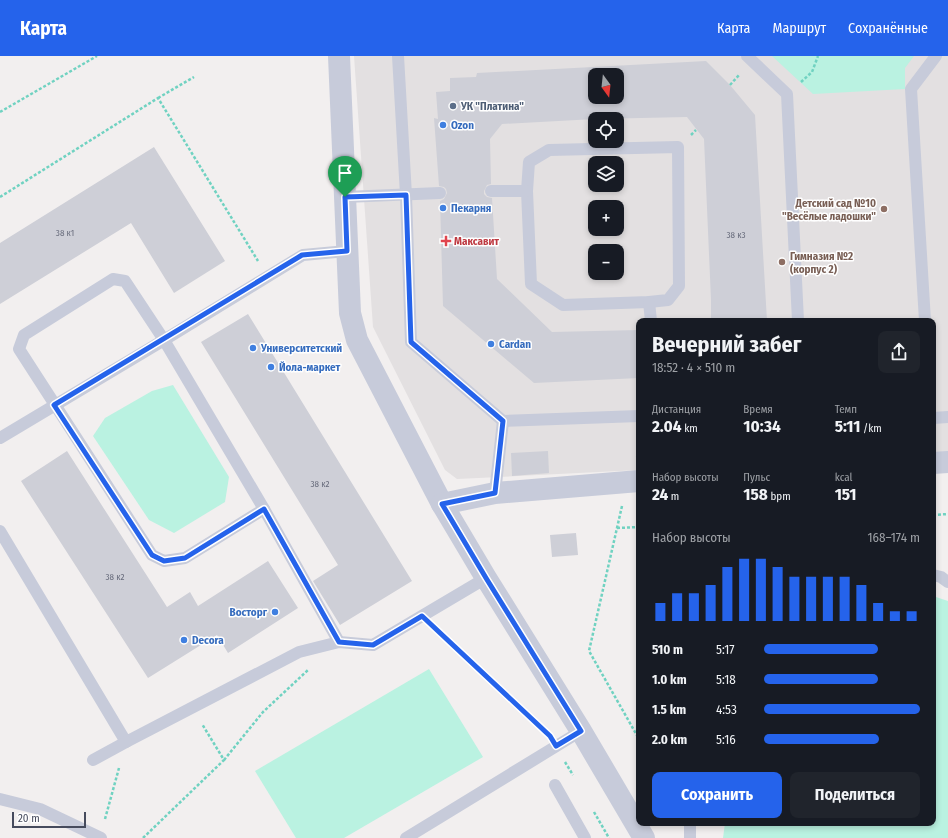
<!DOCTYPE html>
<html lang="ru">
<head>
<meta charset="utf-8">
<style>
  :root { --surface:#171b24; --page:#20242c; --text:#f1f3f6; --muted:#9ea1a6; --accent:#2563eb }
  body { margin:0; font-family:"Fira Sans Condensed",sans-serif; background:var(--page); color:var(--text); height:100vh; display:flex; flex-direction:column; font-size:15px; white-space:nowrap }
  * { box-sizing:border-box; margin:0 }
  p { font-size:13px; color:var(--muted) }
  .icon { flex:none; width:22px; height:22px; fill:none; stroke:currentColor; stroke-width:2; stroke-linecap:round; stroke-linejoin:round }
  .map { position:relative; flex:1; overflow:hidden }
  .side { position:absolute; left:636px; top:262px; width:300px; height:508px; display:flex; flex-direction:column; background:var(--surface); border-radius:8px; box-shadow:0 2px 6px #0003 }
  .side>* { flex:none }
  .needle { width:26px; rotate:165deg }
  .buttons { position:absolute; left:588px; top:12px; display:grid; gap:8px }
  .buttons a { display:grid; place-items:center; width:36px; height:36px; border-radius:8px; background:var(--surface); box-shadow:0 2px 6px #0003; font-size:20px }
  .scale { position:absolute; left:12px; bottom:10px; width:74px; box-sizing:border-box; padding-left:4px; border:2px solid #464b5d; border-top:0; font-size:11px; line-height:14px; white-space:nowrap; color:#464b5d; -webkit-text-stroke:3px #fff; paint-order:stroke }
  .pin { position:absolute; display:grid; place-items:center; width:34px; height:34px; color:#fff; margin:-41px -17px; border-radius:50% 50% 50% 0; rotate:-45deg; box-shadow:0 0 4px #0007 }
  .pin .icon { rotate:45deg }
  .round { display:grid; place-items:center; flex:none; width:42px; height:42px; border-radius:8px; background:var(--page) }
  .headline { display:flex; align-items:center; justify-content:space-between; height:68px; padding:0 16px }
  h1 { font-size:22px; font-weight:700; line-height:30px }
  .figures { display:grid; grid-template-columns:repeat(3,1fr); gap:6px; height:68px; padding:4px 16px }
  .figures div { display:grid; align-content:center }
  .figures b { font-size:17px; font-weight:700 }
  .figures small { font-size:11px; font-weight:400 }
  .figures p { font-size:11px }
  .chart { height:112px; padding:8px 16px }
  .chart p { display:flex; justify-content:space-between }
  .chart svg { width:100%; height:72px; margin-top:4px; stroke:var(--accent); stroke-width:6 }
  .cta { display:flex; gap:8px; margin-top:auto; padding:8px 16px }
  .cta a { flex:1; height:46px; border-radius:8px; background:var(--accent); color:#fff; font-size:16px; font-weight:700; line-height:46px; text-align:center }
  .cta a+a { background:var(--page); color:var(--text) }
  ul { padding:0 16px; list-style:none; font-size:13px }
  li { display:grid; grid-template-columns:64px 48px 1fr; align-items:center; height:30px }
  li i { height:10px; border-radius:5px; background:var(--accent) }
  header { display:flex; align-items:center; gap:24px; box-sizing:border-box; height:56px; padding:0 20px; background:var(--accent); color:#fff }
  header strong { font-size:19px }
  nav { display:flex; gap:22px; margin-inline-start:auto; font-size:14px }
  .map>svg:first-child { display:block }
  .education { fill:#e3e0e1; fill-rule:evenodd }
  .green { fill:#baf2e1 }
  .building { fill:#cecfd7; fill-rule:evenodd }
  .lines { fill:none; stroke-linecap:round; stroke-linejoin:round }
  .path { stroke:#70d2c1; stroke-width:2.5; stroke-dasharray:3 2; stroke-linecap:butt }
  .service { stroke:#c7cbda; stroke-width:12 }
  .minor { stroke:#c7cbda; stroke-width:22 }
  .route-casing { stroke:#fff; stroke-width:8 }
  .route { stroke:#2563eb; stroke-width:5 }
  .service-dot { fill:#5c6f8a; stroke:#fff; stroke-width:1.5 }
  .shop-dot { fill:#3f7fe0; stroke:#fff; stroke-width:1.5 }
  .education-dot { fill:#8d6e63; stroke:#fff; stroke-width:1.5 }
  .health-dot { fill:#e0444e; stroke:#fff; stroke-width:1.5 }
  .labels { text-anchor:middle; stroke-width:3; stroke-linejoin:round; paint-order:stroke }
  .number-label { font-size:9px; fill:#686c7c }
  .service-label { font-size:11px; font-weight:bold; fill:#4e5e75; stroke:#fff; text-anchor:start }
  .shop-label { font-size:11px; font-weight:bold; fill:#366cbe; stroke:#fff; text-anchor:start }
  .education-label { font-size:11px; font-weight:bold; fill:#785e54; stroke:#fff; text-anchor:end }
  .health-label { font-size:11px; font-weight:bold; fill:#be3a42; stroke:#fff; text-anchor:start }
</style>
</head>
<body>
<header>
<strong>Карта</strong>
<nav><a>Карта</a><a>Маршрут</a><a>Сохранённые</a></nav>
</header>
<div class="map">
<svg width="948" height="782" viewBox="0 0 948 782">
  <rect width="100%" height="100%" fill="#f2efef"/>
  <!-- education -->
  <path class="education" d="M354 0H948V403H933V265H639V414L457 423 445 414 373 271ZM595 19H617V41H595ZM595 63H617V85H595ZM595 107H617V129H595ZM595 151H617V173H595ZM595 195H617V217H595Z"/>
  <!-- green -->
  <g class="green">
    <path d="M772 0H914L905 12V33L813 38Z"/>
    <path d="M173 329 229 421 225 446 174 477 149 464 93 380 105 362 152 335Z"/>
    <path d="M933 540 948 545V782H723L725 767H933Z"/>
    <path d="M429 613 483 701 344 782H296L255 715Z"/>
  </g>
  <!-- building -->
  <g class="building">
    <path d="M706 5 730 29 755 59 767 265H711V244L704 83 687 61 595 63 502 68 490 83 491 128 487 129 484 135V138L487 141 492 142 497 223 552 276 639 274V322L534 327 443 250 440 145 444 143 447 137 446 133 444 131 439 130 434 62 438 63 436 36 450 35V22L476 21 477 17ZM595 19H617V41H595Z"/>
    <path d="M154 91 225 205 174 237 131 167 0 248V187Z"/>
    <path d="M248 258 412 525 340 569 313 525 338 509 201 286Z"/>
    <path d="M67 395 167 551 190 536 198 550 268 505 298 552 228 597 217 579 148 622 21 425Z"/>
    <path d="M548 395 549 417 512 420 511 397Z"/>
    <path d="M576 477 578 499 552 501 550 479Z"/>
  </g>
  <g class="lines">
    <!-- path -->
    <g class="path">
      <path d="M801 26 812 16 818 0"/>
      <path d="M730 29 739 19"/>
      <path d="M158 42 194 21"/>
      <path d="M0 56 97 0"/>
      <path d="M691 79 696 74"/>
      <path d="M0 141 158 42 258 205"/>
      <path d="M637 401 639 396"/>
      <path d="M622 450 589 595 639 683"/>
      <path d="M933 459 948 458"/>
      <path d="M617 472 639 471"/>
      <path d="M437 574 545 675"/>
      <path d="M224 704 263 656 308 614"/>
      <path d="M565 706 573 719"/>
      <path d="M594 756 609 782"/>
      <path d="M105 763 119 712"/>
      <path d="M143 782 224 704 202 668"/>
    </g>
    <!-- service -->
    <g class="service">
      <path d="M398 0 406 139 411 286 503 365 639 360"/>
      <path d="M747 0 787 38 798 265"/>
      <path d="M678 91 679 230 668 244 649 246 563 249 531 228 527 135 529 106 549 94Z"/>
      <path d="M491 135H527"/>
      <path d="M345 141 440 137"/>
      <path d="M113 223 125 225 164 284 264 453 185 502 164 505 152 499 19 293 24 279Z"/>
      <path d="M649 246 651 265"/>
      <path d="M925 265 911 33 936 0"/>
      <path d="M933 362 948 361"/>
      <path d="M0 382 164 284 303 199 347 195"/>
      <path d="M495 437 503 365"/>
      <path d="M264 453 339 586"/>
      <path d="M0 475 126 686 299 596 339 586 373 589 486 522"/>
      <path d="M933 519 941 521 948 526"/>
      <path d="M93 704 126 686"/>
      <path d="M555 729 585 782"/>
      <path d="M0 743 40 753 101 782"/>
      <path d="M406 782 581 675"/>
      <path d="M690 782V767"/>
    </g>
    <!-- minor -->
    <g class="minor">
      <path d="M339 0 350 257 357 284 442 448 486 522 581 675 644 782"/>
      <path d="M933 407 948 406"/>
      <path d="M442 448 495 437 639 425"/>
    </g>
  </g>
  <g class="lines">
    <!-- route casing -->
    <g class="route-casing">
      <path id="route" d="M406 139 411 286 503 365 495 437 442 448 486 522 581 675 556 690 550 680 422 560 373 589 339 586 264 453 185 502 164 505 152 499 54 349 302 199 347 195 345 141Z"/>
    </g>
    <!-- route -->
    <use href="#route" class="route"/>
  </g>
  <!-- markers -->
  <circle class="service-dot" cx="453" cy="50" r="4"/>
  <g class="shop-dot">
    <circle cx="443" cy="69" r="4"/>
    <circle cx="443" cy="152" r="4"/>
    <circle cx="491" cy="288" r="4"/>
    <circle cx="253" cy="292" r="4"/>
    <circle cx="271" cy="311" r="4"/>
    <circle cx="275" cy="556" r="4"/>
    <circle cx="184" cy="584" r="4"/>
  </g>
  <g class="education-dot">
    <circle cx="884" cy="153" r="4"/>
    <circle cx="782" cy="206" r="4"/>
  </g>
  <path class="health-dot" d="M444 179h4v4h4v4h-4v4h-4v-4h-4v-4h4z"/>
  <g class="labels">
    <!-- number labels -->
    <g class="number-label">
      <text x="65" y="180">38 к1</text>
      <text x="736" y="182">38 к3</text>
      <text x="320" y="431">38 к2</text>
      <text x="115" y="524">38 к2</text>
    </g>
    <!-- service labels -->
    <g class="service-label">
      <text x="461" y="54">УК "Платина"</text>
    </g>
    <!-- shop labels -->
    <g class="shop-label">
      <text x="451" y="73">Ozon</text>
      <text x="451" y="156">Пекарня</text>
      <text x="499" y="292">Cardan</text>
      <text x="261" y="296">Университетский</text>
      <text x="279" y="315">Йола-маркет</text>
      <text x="267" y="560" text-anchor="end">Восторг</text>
      <text x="192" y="588">Decora</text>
    </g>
    <!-- education labels -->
    <g class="education-label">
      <text x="876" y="151">Детский сад №10<tspan x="876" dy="13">"Весёлые ладошки"</tspan></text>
      <text x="790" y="204" text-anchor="start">Гимназия №2<tspan x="790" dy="13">(корпус 2)</tspan></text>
    </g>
    <!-- health labels -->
    <g class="health-label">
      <text x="454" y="189">Максавит</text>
    </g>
  </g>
</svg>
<div class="buttons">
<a><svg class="needle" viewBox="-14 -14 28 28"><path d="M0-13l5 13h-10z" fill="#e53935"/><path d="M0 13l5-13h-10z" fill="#9ea1a6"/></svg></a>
<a><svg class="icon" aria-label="locate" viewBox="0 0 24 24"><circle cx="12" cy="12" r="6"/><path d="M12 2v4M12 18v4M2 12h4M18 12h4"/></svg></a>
<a><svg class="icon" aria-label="layers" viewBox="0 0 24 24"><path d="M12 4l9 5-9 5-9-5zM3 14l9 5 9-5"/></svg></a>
<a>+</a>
<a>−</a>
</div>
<div class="scale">20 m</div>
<div class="pin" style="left:345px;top:141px;background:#1e9e55"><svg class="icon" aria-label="arrive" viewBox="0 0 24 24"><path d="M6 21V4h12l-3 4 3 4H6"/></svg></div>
<section class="side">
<div class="headline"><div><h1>Вечерний забег</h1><p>18:52 · 4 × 510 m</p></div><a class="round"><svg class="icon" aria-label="share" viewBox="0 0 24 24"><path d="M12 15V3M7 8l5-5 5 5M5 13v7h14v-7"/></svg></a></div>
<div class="figures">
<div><p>Дистанция</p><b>2.04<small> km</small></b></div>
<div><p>Время</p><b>10:34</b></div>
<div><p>Темп</p><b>5:11<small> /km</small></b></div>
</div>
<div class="figures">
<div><p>Набор высоты</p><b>24<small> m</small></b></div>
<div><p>Пульс</p><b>158<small> bpm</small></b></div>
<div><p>kcal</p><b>151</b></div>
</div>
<div class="chart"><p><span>Набор высоты</span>168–174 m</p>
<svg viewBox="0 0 160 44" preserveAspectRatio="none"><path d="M5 44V33M15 44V27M25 44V27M35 44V22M45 44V11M55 44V6M65 44V6M75 44V11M85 44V17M95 44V17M105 44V17M115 44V17M125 44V22M135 44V33M145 44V38M155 44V38"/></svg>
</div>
<ul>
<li><b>510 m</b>5:17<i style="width:73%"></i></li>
<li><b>1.0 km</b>5:18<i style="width:73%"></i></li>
<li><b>1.5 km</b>4:53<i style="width:100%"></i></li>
<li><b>2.0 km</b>5:16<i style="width:74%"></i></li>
</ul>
<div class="cta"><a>Сохранить</a><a>Поделиться</a></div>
</section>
</div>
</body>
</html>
